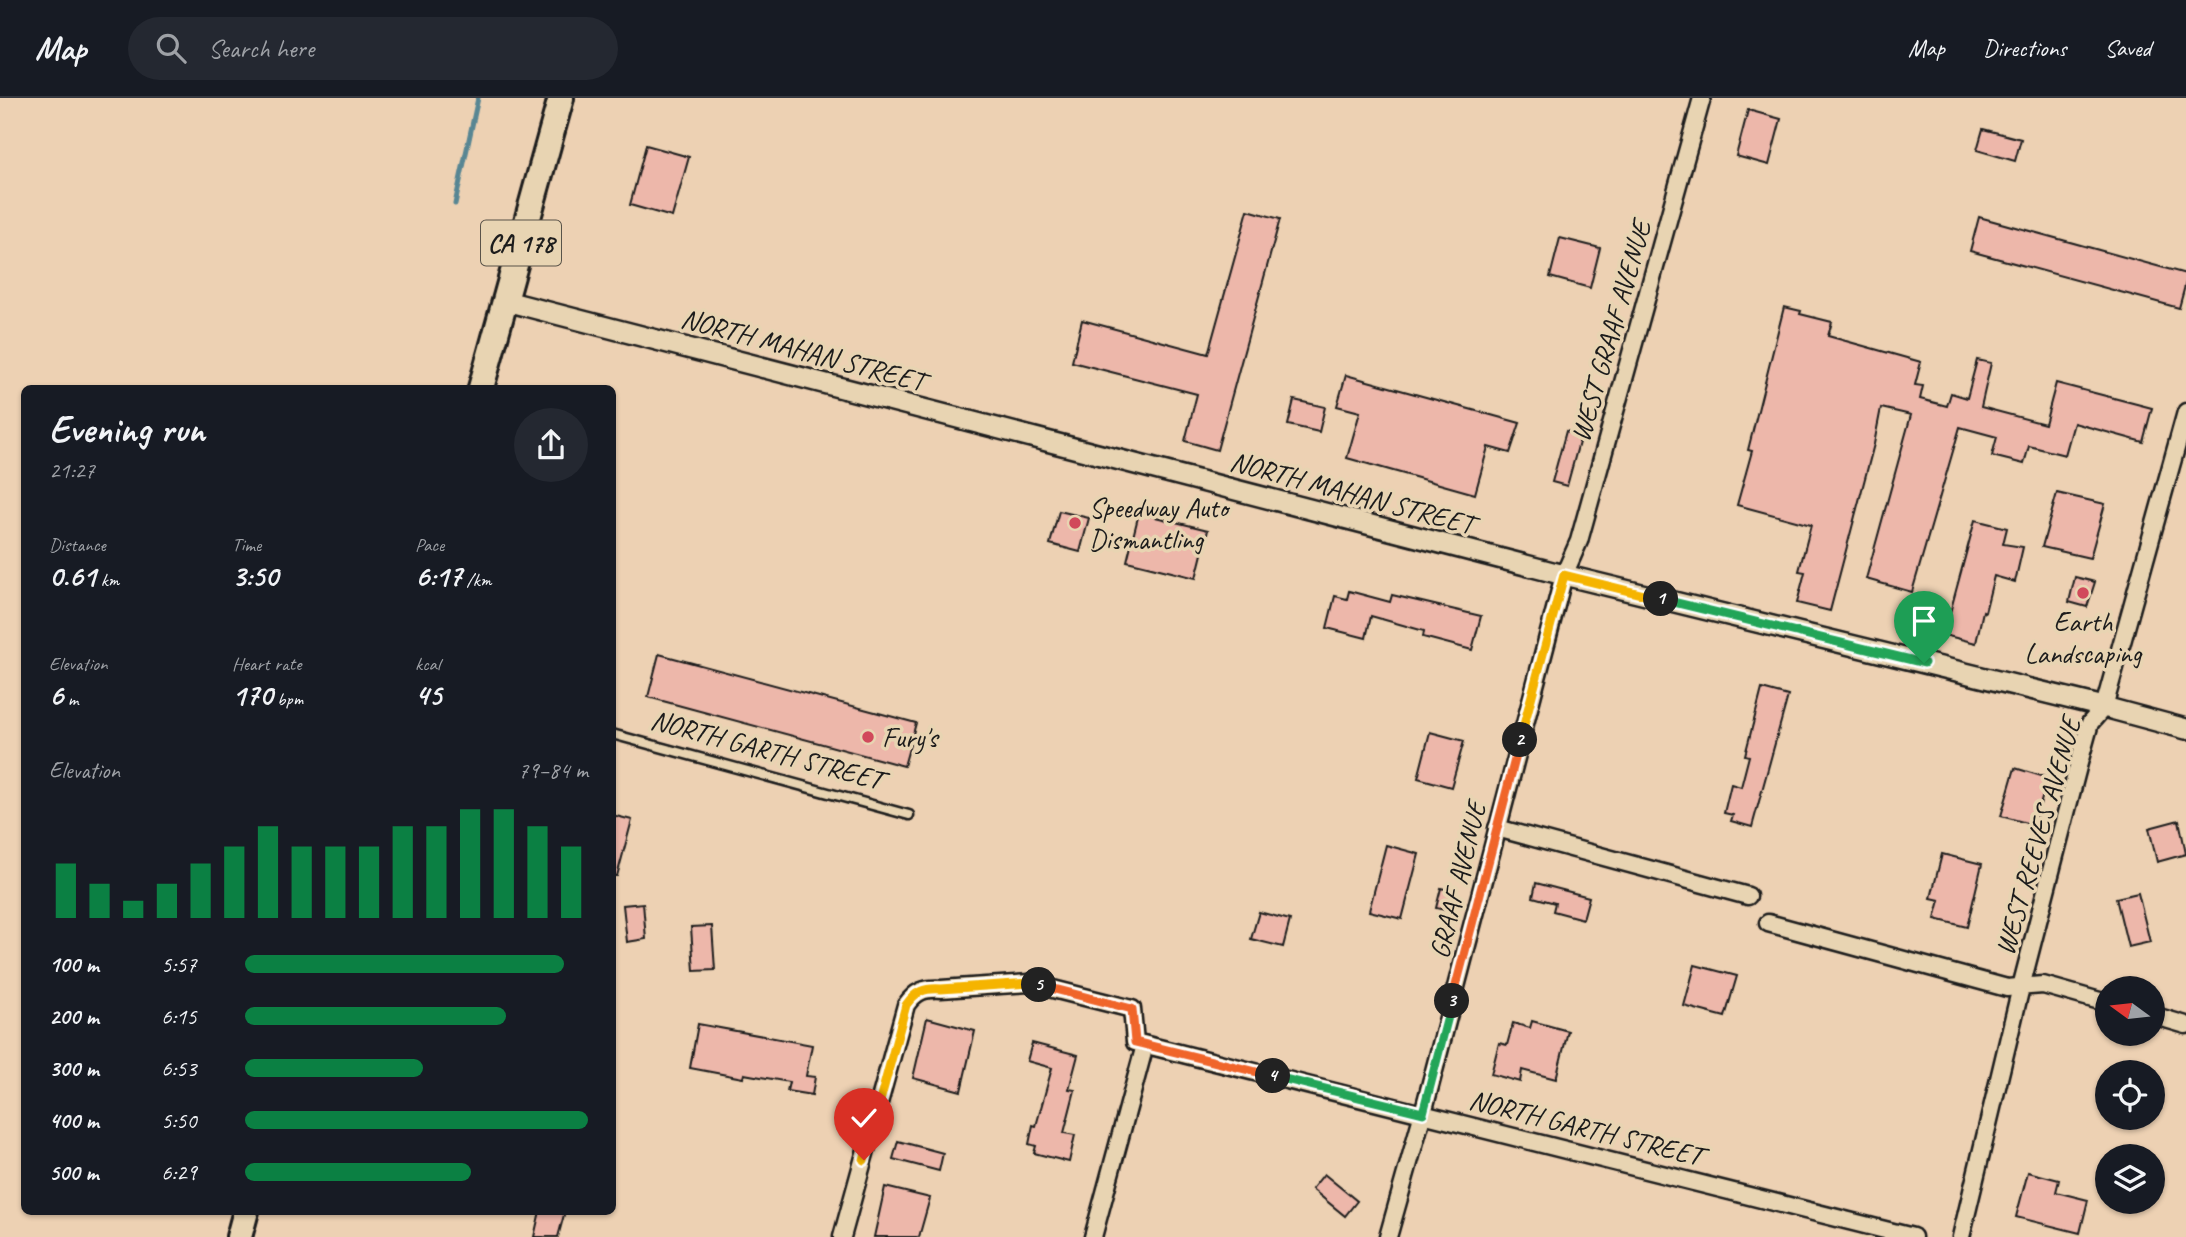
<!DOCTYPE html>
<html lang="en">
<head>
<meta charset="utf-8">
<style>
  :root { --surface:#171b24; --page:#242831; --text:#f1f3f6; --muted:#9ea1a6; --line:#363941; --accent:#0b8043 }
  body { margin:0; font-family:Caveat,sans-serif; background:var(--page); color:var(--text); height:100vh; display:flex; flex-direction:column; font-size:26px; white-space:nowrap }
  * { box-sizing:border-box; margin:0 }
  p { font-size:23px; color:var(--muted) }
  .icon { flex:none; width:38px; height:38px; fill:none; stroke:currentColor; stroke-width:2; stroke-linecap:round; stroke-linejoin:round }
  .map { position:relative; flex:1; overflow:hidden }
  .drawer { position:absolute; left:21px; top:287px; width:595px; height:830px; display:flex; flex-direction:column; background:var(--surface); border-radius:10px; box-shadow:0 2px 5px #0004 }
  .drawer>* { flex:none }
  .needle { width:46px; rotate:285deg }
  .controls { position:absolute; left:2095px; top:878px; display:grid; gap:14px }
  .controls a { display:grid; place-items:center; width:70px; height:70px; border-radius:50%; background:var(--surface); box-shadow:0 2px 5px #0004; font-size:35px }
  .pin { position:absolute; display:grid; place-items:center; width:60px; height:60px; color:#fff; margin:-72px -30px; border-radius:50% 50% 50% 0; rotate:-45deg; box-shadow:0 0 7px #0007 }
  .pin .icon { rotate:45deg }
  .km { position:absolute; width:35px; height:35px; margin:-18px; border-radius:50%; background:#222; color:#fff; font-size:19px; line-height:35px; text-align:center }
  .round { display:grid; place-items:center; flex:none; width:74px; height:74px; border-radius:37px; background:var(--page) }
  .headline { display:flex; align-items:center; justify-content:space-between; height:119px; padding:0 28px }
  h1 { font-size:38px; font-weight:600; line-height:52px }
  .stats { display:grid; grid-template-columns:repeat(3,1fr); gap:10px; height:119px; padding:7px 28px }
  .stats div { display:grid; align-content:center }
  .stats b { font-size:30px; font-weight:600 }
  .stats small { font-size:19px; font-weight:400 }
  .stats p { font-size:19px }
  .chart { height:196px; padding:14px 28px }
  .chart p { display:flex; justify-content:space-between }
  .chart svg { width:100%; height:126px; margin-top:7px; stroke:var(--accent); stroke-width:6 }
  ul { padding:0 28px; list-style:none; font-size:23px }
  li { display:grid; grid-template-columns:112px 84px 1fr; align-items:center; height:52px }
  li i { height:18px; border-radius:9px; background:var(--accent) }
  header { display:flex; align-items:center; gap:42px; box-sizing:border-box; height:98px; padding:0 35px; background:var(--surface); border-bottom:2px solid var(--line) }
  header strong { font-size:33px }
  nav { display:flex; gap:38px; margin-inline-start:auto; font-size:24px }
  .search { width:490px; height:63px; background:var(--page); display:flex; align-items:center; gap:18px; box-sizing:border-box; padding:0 24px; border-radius:38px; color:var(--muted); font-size:26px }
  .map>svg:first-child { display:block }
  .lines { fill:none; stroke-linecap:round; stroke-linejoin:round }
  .stream { stroke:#598693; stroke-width:5 }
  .building { fill:#edb7aa; stroke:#1c1c1c; stroke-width:2 }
  .service-casing { stroke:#1c1c1c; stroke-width:13 }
  .minor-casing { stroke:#1c1c1c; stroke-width:21 }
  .tertiary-casing { stroke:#1c1c1c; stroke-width:24 }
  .primary-casing { stroke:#1c1c1c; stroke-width:30 }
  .service { stroke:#e8d4b2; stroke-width:8 }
  .minor { stroke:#e8d4b2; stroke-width:16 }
  .tertiary { stroke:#e8d4b2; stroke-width:19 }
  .primary { stroke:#e8d4b2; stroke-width:24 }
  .split-1-casing { stroke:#fff; stroke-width:14 }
  .split-2-casing { stroke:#fff; stroke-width:14 }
  .split-3-casing { stroke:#fff; stroke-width:14 }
  .split-4-casing { stroke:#fff; stroke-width:14 }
  .split-5-casing { stroke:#fff; stroke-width:14 }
  .split-6-casing { stroke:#fff; stroke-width:14 }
  .split-1 { stroke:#22a559; stroke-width:9 }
  .split-2 { stroke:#f5b400; stroke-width:9 }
  .split-3 { stroke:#f0652b; stroke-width:9 }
  .split-4 { stroke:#22a559; stroke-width:9 }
  .split-5 { stroke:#f0652b; stroke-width:9 }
  .split-6 { stroke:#f5b400; stroke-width:9 }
  .poi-dot { fill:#d1495b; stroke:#e8d4b2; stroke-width:2.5 }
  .labels { text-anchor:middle; stroke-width:7; stroke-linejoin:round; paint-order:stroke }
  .shield { fill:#e8d4b2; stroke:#595349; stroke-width:2 }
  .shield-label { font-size:26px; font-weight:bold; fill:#1c1c1c }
  .street-label { font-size:28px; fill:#1c1c1c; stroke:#e8d4b2 }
  .poi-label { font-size:28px; fill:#1c1c1c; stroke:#e8d4b2; text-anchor:start }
</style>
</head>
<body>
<header>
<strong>Map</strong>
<div class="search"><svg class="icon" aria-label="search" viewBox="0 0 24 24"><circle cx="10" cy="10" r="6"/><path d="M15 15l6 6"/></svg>Search here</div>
<nav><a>Map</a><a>Directions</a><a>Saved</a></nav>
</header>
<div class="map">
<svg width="2186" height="1139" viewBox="0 0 2186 1139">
  <rect width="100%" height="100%" fill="#edd1b3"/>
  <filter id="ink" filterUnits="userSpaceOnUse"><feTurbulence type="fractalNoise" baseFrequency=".0143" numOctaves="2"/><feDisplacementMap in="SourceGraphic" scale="14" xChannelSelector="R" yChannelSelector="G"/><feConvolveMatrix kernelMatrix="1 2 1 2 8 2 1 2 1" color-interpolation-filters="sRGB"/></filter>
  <g filter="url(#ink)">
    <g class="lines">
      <!-- stream -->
      <path class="stream" d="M455 106 478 0"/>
    </g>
    <!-- building -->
    <g class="building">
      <path d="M1748 12 1781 21 1769 67 1736 58Z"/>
      <path d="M1983 31 2021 41 2015 63 1977 52Z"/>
      <path d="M646 47 689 59 672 119 630 107Z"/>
      <path d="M1248 112 1280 121 1217 352 1185 343 1197 296 1072 264 1082 222 1208 256Z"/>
      <path d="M1979 119 2186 176V184L2179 210 1970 153Z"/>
      <path d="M1560 140 1600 150 1590 190 1550 179Z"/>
      <path d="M1784 209 1801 213 1800 216 1832 224 1828 238 1921 264 1915 287 1923 288 1920 301 1947 308 1951 295 1967 300 1977 262 1991 265 1981 309 2045 326 2056 285 2152 310 2143 344 2074 325 2065 357 2029 348 2024 366 1992 358 1997 339 1960 329 1912 494 1866 481 1911 317 1881 310 1874 346 1830 513 1797 505 1805 474 1799 473 1811 427 1737 407 1752 353 1748 352Z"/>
      <path d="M1346 277 1520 325 1510 355 1488 349 1475 396 1347 360 1360 314 1337 308Z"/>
      <path d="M1294 302 1325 309 1319 334 1288 327Z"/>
      <path d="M1566 333 1581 337 1567 388 1552 384Z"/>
      <path d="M2057 395 2105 406 2090 460 2042 449Z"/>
      <path d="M1059 413 1089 420 1080 454 1050 446Z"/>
      <path d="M1139 415 1208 432 1196 480 1127 463Z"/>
      <path d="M1975 422 2007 430 2003 446 2023 449 2015 484 1994 478 1985 514 1983 513 1976 545 1944 537Z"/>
      <path d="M2075 479 2095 484 2087 509 2069 504Z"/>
      <path d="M1349 493 1390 504 1392 497 1481 518 1472 552 1423 539 1424 533 1371 518 1366 540 1327 530 1335 498 1347 501Z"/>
      <path d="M659 556 916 625 904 668 648 599Z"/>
      <path d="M1762 591 1788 598 1752 729 1731 723 1733 717 1724 715 1731 686 1741 689 1749 658 1745 657Z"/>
      <path d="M1430 634 1464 643 1451 689 1418 680Z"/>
      <path d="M2015 670 2048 680 2034 727 2001 718Z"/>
      <path d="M612 717 632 722 617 778H612Z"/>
      <path d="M2179 722 2186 756 2157 764 2149 730Z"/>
      <path d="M1386 747 1419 756 1402 821 1369 813Z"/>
      <path d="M1942 756 1982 766 1967 829 1935 821 1940 802 1931 800Z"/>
      <path d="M1536 785 1589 799 1583 821 1553 813 1555 805 1533 799Z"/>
      <path d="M1441 790 1455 794 1450 813 1436 810Z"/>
      <path d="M2138 795 2150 844 2128 849 2116 800Z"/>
      <path d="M643 805 646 841 627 844 623 807Z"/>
      <path d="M1259 814 1290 822 1283 849 1251 841Z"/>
      <path d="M712 828 715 872 694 873 691 829Z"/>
      <path d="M1695 867 1737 878 1725 919 1684 908Z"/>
      <path d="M927 920 975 933 961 993 913 980Z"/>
      <path d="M1532 923 1568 933 1556 981 1522 972 1520 984 1491 976 1499 945 1507 947 1513 925 1530 930Z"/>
      <path d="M698 926 812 947 806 978 815 979 812 997 787 993 789 984 744 976 743 980 690 970Z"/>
      <path d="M1032 945 1078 957 1069 991 1075 992 1064 1035 1075 1037 1069 1064 1034 1055 1036 1048 1029 1046 1033 1027 1036 1028 1052 970 1027 963Z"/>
      <path d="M898 1043 943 1055 939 1073 893 1061Z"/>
      <path d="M2028 1074 2059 1082 2056 1094 2088 1102 2080 1135 2016 1119Z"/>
      <path d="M1324 1076 1357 1103 1345 1118 1312 1091Z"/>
      <path d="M885 1089 930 1100 919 1139H874Z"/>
      <path d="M540 1113H565L558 1139H534Z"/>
    </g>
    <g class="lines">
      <!-- service casing -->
      <g class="service-casing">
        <path id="service" d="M612 636 909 717"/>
      </g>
      <!-- minor casing -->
      <g class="minor-casing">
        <g id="minor">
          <path d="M1497 730 1748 798"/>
          <path d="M1768 825 2007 890 2043 887 2107 905"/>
          <path d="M2152 917 2186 927"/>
          <path d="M842 1139 906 907C916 893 924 890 941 891L1029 885 1132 911 1135 944 1913 1139"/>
          <path d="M1093 1139 1145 947"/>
          <path d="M1388 1139 1423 1015 1564 477 1579 443 1702 0"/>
          <path d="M1961 1139 2021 889 2079 665 2090 625 2104 609 2186 314"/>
        </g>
      </g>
      <!-- tertiary casing -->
      <g class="tertiary-casing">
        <path id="tertiary" d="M506 203 1564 477 2104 609 2186 631"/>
      </g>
      <!-- primary casing -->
      <g class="primary-casing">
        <g id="primary">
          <path d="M481 290 561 0"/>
          <path d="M239 1139 246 1113"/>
        </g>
      </g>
      <!-- service -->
      <use href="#service" class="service"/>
      <!-- minor -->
      <use href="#minor" class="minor"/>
      <!-- tertiary -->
      <use href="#tertiary" class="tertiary"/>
      <!-- primary -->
      <use href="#primary" class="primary"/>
    </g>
  </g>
  <g class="lines" filter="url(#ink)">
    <!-- split-1 casing -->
    <g class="split-1-casing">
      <path id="split-1" d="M1661 501 1924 565"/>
    </g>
    <!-- split-2 casing -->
    <g class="split-2-casing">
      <path id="split-2" d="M1520 642 1564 477 1661 501"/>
    </g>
    <!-- split-3 casing -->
    <g class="split-3-casing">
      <path id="split-3" d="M1452 903 1520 642"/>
    </g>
    <!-- split-4 casing -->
    <g class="split-4-casing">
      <path id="split-4" d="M1273 978 1423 1015 1452 903"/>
    </g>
    <!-- split-5 casing -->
    <g class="split-5-casing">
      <path id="split-5" d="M1039 887 1132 911 1135 944 1273 978"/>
    </g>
    <!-- split-6 casing -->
    <g class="split-6-casing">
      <path id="split-6" d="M864 1062 906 907C916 893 924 890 941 891L1029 885 1039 887"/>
    </g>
    <!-- split-1 -->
    <use href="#split-1" class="split-1"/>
    <!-- split-2 -->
    <use href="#split-2" class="split-2"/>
    <!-- split-3 -->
    <use href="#split-3" class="split-3"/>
    <!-- split-4 -->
    <use href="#split-4" class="split-4"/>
    <!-- split-5 -->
    <use href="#split-5" class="split-5"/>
    <!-- split-6 -->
    <use href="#split-6" class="split-6"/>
  </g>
  <!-- markers -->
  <g class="poi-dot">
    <circle cx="1075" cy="425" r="7"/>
    <circle cx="2083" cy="495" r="7"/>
    <circle cx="868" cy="639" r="7"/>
  </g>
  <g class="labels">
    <!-- shield labels -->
    <rect class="shield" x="481" y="122.5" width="80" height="45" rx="5"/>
    <g class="shield-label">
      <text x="521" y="154">CA 178</text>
    </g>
    <!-- street labels -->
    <g class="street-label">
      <text transform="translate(1610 233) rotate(-74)" y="10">WEST GRAAF AVENUE</text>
      <text transform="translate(803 251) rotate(15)" y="10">NORTH MAHAN STREET</text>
      <text transform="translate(1352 394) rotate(15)" y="10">NORTH MAHAN STREET</text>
      <text transform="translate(767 651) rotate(15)" y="10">NORTH GARTH STREET</text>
      <text transform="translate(2037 738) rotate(-74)" y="10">WEST REEVES AVENUE</text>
      <text transform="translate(1457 782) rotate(-76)" y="10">GRAAF AVENUE</text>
      <text transform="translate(1586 1029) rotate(14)" y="10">NORTH GARTH STREET</text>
    </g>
    <!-- poi labels -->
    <g class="poi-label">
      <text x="1089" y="419">Speedway Auto<tspan x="1089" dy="32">Dismantling</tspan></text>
      <text x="2083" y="533" text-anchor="middle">Earth<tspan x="2083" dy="32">Landscaping</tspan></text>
      <text x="882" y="649">Fury's</text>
    </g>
  </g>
</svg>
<div class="controls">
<a><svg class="needle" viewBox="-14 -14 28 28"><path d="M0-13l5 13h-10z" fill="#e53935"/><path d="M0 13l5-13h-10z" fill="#9ea1a6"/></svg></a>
<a><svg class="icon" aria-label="locate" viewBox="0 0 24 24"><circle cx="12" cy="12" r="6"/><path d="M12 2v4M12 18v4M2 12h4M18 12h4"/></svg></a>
<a><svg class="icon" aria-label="layers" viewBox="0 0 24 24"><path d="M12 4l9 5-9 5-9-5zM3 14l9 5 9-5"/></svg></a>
</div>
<div class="pin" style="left:1924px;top:565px;background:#1e9e55"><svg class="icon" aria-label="arrive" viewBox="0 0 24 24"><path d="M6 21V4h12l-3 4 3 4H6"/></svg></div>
<div class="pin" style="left:864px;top:1062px;background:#d93025"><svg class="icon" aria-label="check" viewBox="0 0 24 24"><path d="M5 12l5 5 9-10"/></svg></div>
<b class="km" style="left:1661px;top:501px">1</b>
<b class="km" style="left:1520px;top:642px">2</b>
<b class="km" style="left:1452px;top:903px">3</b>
<b class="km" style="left:1273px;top:978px">4</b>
<b class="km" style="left:1039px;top:887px">5</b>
<section class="drawer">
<div class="headline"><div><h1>Evening run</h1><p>21:27</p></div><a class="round"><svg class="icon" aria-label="share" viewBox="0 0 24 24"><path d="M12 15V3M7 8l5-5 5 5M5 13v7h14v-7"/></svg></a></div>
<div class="stats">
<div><p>Distance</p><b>0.61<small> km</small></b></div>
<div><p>Time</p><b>3:50</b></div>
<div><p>Pace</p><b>6:17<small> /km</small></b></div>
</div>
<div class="stats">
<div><p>Elevation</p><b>6<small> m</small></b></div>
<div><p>Heart rate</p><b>170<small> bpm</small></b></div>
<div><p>kcal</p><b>45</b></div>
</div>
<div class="chart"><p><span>Elevation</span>79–84 m</p>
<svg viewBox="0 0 160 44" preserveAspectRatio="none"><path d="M5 44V25M15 44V32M25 44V38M35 44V32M45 44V25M55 44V19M65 44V12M75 44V19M85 44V19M95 44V19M105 44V12M115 44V12M125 44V6M135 44V6M145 44V12M155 44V19"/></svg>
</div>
<ul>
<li><b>100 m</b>5:57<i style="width:93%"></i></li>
<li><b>200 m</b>6:15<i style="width:76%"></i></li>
<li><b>300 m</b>6:53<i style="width:52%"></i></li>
<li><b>400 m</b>5:50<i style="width:100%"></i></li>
<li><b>500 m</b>6:29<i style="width:66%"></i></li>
</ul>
</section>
</div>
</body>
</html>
